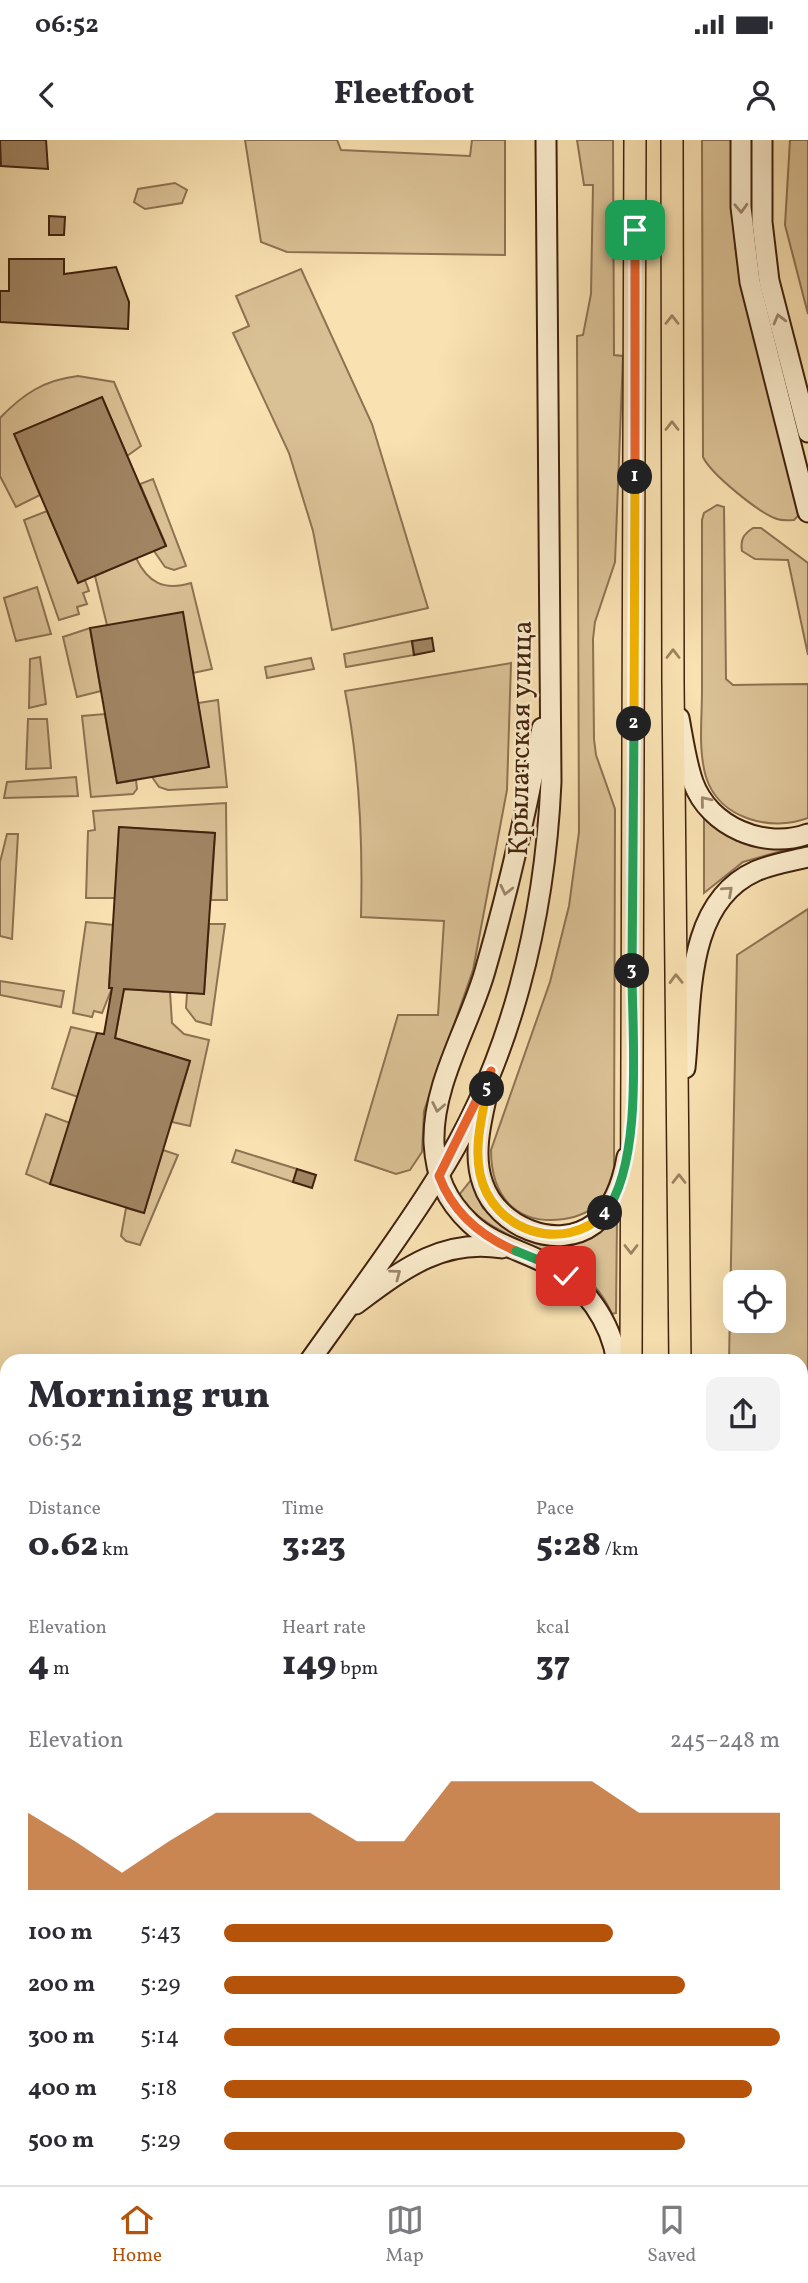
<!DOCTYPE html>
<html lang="en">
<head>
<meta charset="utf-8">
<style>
  :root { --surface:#fff; --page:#f2f2f3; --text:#2b2b33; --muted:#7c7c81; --line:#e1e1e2; --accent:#b45309 }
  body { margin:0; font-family:Vollkorn,serif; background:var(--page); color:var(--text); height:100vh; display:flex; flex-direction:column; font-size:26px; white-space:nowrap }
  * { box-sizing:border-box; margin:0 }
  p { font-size:23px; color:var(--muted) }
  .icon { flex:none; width:38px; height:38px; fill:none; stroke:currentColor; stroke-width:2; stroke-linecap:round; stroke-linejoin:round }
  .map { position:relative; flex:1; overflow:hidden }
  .details { position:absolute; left:0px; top:1214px; width:808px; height:831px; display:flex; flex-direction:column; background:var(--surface); border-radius:21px 21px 0 0; box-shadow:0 7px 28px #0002 }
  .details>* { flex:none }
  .fabs { position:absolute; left:723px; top:1130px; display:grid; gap:14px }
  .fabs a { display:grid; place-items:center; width:63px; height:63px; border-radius:14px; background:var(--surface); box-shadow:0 7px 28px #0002; font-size:35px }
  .pin { position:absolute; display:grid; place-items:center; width:60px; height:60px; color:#fff; margin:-30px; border-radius:14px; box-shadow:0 4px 10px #0006 }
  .km { position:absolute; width:35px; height:35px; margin:-18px; border-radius:50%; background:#222; color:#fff; font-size:19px; line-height:35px; text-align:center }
  .round { display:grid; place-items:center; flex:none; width:74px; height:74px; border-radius:14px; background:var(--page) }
  .overview { display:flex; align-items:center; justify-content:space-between; height:119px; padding:0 28px }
  h1 { font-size:38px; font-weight:800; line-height:52px }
  .metrics { display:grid; grid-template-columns:repeat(3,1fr); gap:10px; height:119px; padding:7px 28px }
  .metrics div { display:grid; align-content:center }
  .metrics b { font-size:35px; font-weight:800 }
  .metrics small { font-size:19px; font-weight:400 }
  .metrics p { font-size:19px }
  .chart { height:196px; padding:14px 28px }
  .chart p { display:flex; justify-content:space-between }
  .chart svg { width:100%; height:126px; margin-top:7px; fill:var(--accent); opacity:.7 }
  ul { padding:0 28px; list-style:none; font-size:23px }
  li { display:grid; grid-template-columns:112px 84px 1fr; align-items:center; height:52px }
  li i { height:18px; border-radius:9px; background:var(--accent) }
  .status { display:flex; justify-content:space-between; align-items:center; height:49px; padding:0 35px; background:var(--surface); direction:ltr }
  .status svg { height:19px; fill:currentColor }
  header { display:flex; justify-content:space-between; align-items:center; height:91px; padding:0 28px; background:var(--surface); font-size:32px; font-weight:800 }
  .menu { display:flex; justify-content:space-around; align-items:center; height:98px; border-top:2px solid var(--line); background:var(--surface); font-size:19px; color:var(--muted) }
  .menu a { display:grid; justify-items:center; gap:4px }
  .menu .selected { color:var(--accent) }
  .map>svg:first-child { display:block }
  .green { fill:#dac195; stroke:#8e7252; stroke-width:2; fill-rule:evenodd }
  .building { fill:#a18563; stroke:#41220e; stroke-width:2 }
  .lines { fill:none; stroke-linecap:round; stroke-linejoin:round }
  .minor-casing { stroke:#6f5237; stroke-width:18 }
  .secondary-casing { stroke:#41220e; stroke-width:23 }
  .primary-casing { stroke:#41220e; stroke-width:24 }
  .minor { stroke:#fbeccc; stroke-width:14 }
  .secondary { stroke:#fbeccc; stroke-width:19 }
  .primary { stroke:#f9e1b1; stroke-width:21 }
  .oneway { stroke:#9e876d }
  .oneway2 { stroke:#9d8260 }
  .split-1-casing { stroke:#fff; stroke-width:14 }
  .split-2-casing { stroke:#fff; stroke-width:14 }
  .split-3-casing { stroke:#fff; stroke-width:14 }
  .split-4-casing { stroke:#fff; stroke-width:14 }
  .split-5-casing { stroke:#fff; stroke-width:14 }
  .split-6-casing { stroke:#fff; stroke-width:14 }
  .split-7-casing { stroke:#fff; stroke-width:14 }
  .split-1 { stroke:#f0652b; stroke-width:9 }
  .split-2 { stroke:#f5b400; stroke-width:9 }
  .split-3 { stroke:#22a559; stroke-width:9 }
  .split-4 { stroke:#22a559; stroke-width:9 }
  .split-5 { stroke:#f5b400; stroke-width:9 }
  .split-6 { stroke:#f0652b; stroke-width:9 }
  .split-7 { stroke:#22a559; stroke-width:9 }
  .labels { text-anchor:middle; stroke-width:5; stroke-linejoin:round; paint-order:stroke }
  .street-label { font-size:28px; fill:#41220e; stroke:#fbeccc }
</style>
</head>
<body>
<div class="status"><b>06:52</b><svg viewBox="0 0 49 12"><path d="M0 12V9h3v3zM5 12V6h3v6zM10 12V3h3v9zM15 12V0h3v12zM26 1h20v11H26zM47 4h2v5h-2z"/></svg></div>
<header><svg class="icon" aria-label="back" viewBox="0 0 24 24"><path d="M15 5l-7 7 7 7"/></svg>Fleetfoot<svg class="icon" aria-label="person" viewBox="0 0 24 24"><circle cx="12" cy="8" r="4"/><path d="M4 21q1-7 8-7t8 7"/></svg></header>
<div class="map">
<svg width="808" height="2045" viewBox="0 0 808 2045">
  <rect width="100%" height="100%" fill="#f9e1b1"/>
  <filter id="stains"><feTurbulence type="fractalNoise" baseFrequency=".00286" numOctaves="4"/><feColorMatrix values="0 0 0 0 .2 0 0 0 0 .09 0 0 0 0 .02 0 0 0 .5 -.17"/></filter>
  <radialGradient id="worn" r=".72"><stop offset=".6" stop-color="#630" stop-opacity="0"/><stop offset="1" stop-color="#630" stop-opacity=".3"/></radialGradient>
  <!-- green -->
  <g class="green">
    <path d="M245 0H337L341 10 470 16 472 0H505V115L287 112 261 102Z"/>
    <path d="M577 0H613L614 215 623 216 615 422 595 482 593 499 594 599 596 615 615 669 614 1029C610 1041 607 1054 598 1063 590 1072 577 1077 564 1079 516 1086 491 1056 491 1010L550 842 569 766 579 692 577 196 583 195 591 154 593 45H584Z"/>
    <path d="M702 0H733L735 105 741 145 797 367 798 376 794 380C788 380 783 381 777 379 759 373 711 334 703 317Z"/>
    <path d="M790 0H808V174L785 85Z"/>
    <path d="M175 43 187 50 182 63 145 69 134 62 138 49Z"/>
    <path d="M301 129 372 284 428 468 332 490 313 391 289 313 233 193 249 186 236 156Z"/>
    <path d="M78 236 114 242 141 306 127 316 102 257 15 294 40 355 16 367 0 336V278C23 254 44 240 78 236Z"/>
    <path d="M153 339 186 426 174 430 165 427 154 411 166 405 140 344Z"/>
    <path d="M717 365 724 367 726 539 733 545 808 544V678C771 692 719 679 706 637 698 610 702 579 702 551 702 494 702 437 702 380L704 373Z"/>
    <path d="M47 371 78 443 85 440 89 451 83 453 87 464 77 467 79 474 59 480 24 380Z"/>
    <path d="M753 388H761L808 423V515L788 420 755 419 742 411C740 399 744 394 753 388Z"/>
    <path d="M136 418C148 443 164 451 191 443L212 529 193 533 107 485 95 436Z"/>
    <path d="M37 447 51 494 16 501 4 458Z"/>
    <path d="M90 488 101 551 77 557 63 497Z"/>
    <path d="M412 501 414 515 346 527 344 514Z"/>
    <path d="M40 517 46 564 29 568 30 519Z"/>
    <path d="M311 518 314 529 267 538 265 527Z"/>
    <path d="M511 523 507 650 473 830 424 971 422 1012 410 1030 396 1034 355 1020 398 875H438L444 781 361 777C363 700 360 627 345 551Z"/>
    <path d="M218 560 227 647 168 650 159 647 152 637 208 627 198 563Z"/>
    <path d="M105 574 117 643 136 640 137 649 133 654 91 657 82 576Z"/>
    <path d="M28 579H47L51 628 26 629Z"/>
    <path d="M76 637 78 656 4 658 7 642Z"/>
    <path d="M226 663 227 760H211L215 693 119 687 115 758H86L88 691 95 690 93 671Z"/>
    <path d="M704 680H707L785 710 743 722 704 753Z"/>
    <path d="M7 694H18L12 799 0 796V722Z"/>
    <path d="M808 769V2045H722V2039H802V1222L729 1221 737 815ZM735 1143H774V1181H735Z"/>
    <path d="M86 782 113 785 109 847 112 848 102 873 94 871 92 877 73 873Z"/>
    <path d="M209 784H225L211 885 196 881 186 868 187 853H204Z"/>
    <path d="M0 841 64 851 61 867 0 855Z"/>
    <path d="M124 849 170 852 172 883 184 894 209 900 190 986 172 982 190 921 115 898Z"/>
    <path d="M71 887 97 893 78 957 52 948Z"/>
    <path d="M46 974 70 983 50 1044 26 1034Z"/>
    <path d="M163 1010 178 1015 140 1105 126 1101 121 1096 126 1068 144 1073Z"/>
    <path d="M236 1010 297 1029 293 1042 232 1022Z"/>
    <path d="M471 1040 483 1068 517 1094 617 1078 616 1173 612 1174C581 1102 496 1111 459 1055Z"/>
    <path d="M2 1894 7 1895V2039H238L247 2045H0Z"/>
    <path d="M338 2039H467L471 2041 475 2039H577L578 2045H347Z"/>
  </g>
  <!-- building -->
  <g class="building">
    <path d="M0 0H46L48 29 1 26Z"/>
    <path d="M49 76 65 77 64 95H49Z"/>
    <path d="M9 119H64V134L116 127 129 162 128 189 0 182V151H9Z"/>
    <path d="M102 257 166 406 78 443 14 294Z"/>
    <path d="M183 472 209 627 117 643 90 488Z"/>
    <path d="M432 498 434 511 414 515 412 501Z"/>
    <path d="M119 687 215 693 204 854 124 849 115 898 190 921 144 1073 50 1044 97 893 104 894 112 848H109Z"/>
    <path d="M297 1029 316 1035 312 1048 293 1042Z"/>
  </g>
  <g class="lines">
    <!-- minor casing -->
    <g class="minor-casing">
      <g id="minor">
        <path d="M0 1837 7 1841"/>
        <path d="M297 2039 306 2045"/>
      </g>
    </g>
    <!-- secondary casing -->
    <g class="secondary-casing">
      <g id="secondary">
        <path d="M741 0V67L750 142 808 372"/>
        <path d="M762 0V82L769 141 808 292"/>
        <path d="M679 578C683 599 686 622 693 642 709 687 765 710 808 694"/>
        <path d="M542 588C527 669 508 751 485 831 469 887 432 944 434 1003 436 1037 446 1060 470 1083 493 1105 522 1110 549 1125 585 1145 611 1181 617 1222"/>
        <path d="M685 928C692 862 684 763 756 731 772 724 791 721 808 717"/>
        <path d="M486 959C480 986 473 1017 483 1044 497 1086 557 1112 594 1084 614 1068 623 1041 627 1017"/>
        <path d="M356 1164C402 1130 442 1098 502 1108"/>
        <path d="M309 1222C352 1161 398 1101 437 1038 511 922 545 778 551 642L546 0"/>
        <path d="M0 1518 7 1514"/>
      </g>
    </g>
    <!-- primary casing -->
    <g class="primary-casing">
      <g id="primary">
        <path d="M672 0 673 543 680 1222"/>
        <path d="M631 1222 635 0"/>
        <path d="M639 2045V2039"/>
        <path d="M683 2045 684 2039"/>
      </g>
    </g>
    <!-- minor -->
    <use href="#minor" class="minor"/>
    <!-- secondary -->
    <use href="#secondary" class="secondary"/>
    <!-- primary -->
    <use href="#primary" class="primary"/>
  </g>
  <!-- one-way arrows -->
  <defs><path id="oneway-chevron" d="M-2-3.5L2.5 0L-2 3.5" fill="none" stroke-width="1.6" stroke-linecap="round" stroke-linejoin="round" transform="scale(1.75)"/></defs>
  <g class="oneway">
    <use href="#oneway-chevron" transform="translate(741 68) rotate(88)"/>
    <use href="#oneway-chevron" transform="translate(779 179) rotate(-105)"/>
    <use href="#oneway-chevron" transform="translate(705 661) rotate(-129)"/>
    <use href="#oneway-chevron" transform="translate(506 750) rotate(103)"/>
    <use href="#oneway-chevron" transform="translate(728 751) rotate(-42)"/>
    <use href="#oneway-chevron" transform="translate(438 967) rotate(101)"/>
    <use href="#oneway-chevron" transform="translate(396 1134) rotate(-37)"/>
  </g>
  <g class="oneway2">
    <use href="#oneway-chevron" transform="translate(672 180) rotate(-90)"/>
    <use href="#oneway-chevron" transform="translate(672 286) rotate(-90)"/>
    <use href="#oneway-chevron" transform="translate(673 514) rotate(-90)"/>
    <use href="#oneway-chevron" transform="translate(676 839) rotate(-91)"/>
    <use href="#oneway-chevron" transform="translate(679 1039) rotate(-90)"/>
    <use href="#oneway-chevron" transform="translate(631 1109) rotate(90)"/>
  </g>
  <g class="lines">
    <!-- split-1 casing -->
    <g class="split-1-casing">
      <path id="split-1" d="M635 337V90"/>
    </g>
    <!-- split-2 casing -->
    <g class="split-2-casing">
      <path id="split-2" d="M634 584 635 337"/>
    </g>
    <!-- split-3 casing -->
    <g class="split-3-casing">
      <path id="split-3" d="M632 831 634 584"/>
    </g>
    <!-- split-4 casing -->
    <g class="split-4-casing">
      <path id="split-4" d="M605 1073C644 1022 632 895 632 831"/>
    </g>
    <!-- split-5 casing -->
    <g class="split-5-casing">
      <path id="split-5" d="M487 949C482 977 474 1006 480 1034 492 1091 564 1115 605 1073"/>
    </g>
    <!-- split-6 casing -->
    <g class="split-6-casing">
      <path id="split-6" d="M487 949 491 931 439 1036C453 1073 480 1096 516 1111"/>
    </g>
    <!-- split-7 casing -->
    <g class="split-7-casing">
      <path id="split-7" d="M516 1111 548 1124 566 1136"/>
    </g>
    <!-- split-1 -->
    <use href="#split-1" class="split-1"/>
    <!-- split-2 -->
    <use href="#split-2" class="split-2"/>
    <!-- split-3 -->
    <use href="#split-3" class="split-3"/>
    <!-- split-4 -->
    <use href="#split-4" class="split-4"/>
    <!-- split-5 -->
    <use href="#split-5" class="split-5"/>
    <!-- split-6 -->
    <use href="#split-6" class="split-6"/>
    <!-- split-7 -->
    <use href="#split-7" class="split-7"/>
  </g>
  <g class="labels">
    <!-- street labels -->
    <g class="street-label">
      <text transform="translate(519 598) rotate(-89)" y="10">Крылатская улица</text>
    </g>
  </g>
  <rect width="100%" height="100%" filter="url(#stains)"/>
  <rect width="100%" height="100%" fill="url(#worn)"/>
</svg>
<div class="fabs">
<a><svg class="icon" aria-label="locate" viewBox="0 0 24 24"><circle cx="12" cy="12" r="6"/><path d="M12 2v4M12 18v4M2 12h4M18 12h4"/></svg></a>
</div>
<div class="pin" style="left:635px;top:90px;background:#1e9e55"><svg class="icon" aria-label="arrive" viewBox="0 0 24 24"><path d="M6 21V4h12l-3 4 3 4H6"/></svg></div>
<div class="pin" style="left:566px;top:1136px;background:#d93025"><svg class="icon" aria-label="check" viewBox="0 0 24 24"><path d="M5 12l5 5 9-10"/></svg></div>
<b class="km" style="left:635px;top:337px">1</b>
<b class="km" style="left:634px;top:584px">2</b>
<b class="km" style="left:632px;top:831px">3</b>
<b class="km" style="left:605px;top:1073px">4</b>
<b class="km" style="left:487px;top:949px">5</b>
<section class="details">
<div class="overview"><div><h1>Morning run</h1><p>06:52</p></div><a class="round"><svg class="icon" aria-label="share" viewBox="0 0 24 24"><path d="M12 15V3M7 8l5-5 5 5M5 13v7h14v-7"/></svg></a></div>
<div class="metrics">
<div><p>Distance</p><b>0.62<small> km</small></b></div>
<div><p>Time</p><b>3:23</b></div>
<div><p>Pace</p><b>5:28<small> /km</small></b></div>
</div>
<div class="metrics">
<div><p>Elevation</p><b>4<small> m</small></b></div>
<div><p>Heart rate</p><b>149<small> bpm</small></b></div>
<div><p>kcal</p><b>37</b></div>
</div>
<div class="chart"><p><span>Elevation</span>245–248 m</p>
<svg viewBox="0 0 160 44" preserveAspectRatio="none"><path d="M0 44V17L10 27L20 38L30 27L40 17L50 17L60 17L70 27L80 27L90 6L100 6L110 6L120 6L130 17L140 17L150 17L160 17V44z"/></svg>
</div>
<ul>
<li><b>100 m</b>5:43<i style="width:70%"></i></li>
<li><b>200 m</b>5:29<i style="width:83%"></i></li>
<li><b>300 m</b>5:14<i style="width:100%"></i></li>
<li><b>400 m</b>5:18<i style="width:95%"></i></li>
<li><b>500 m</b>5:29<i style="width:83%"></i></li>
</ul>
</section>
</div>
<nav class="menu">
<a class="selected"><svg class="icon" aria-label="home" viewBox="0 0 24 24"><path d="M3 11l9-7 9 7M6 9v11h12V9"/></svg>Home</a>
<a><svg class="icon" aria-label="map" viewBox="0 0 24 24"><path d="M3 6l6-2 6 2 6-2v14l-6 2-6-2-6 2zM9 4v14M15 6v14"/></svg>Map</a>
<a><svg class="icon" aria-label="saved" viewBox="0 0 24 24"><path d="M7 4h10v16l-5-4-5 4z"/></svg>Saved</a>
</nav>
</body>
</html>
